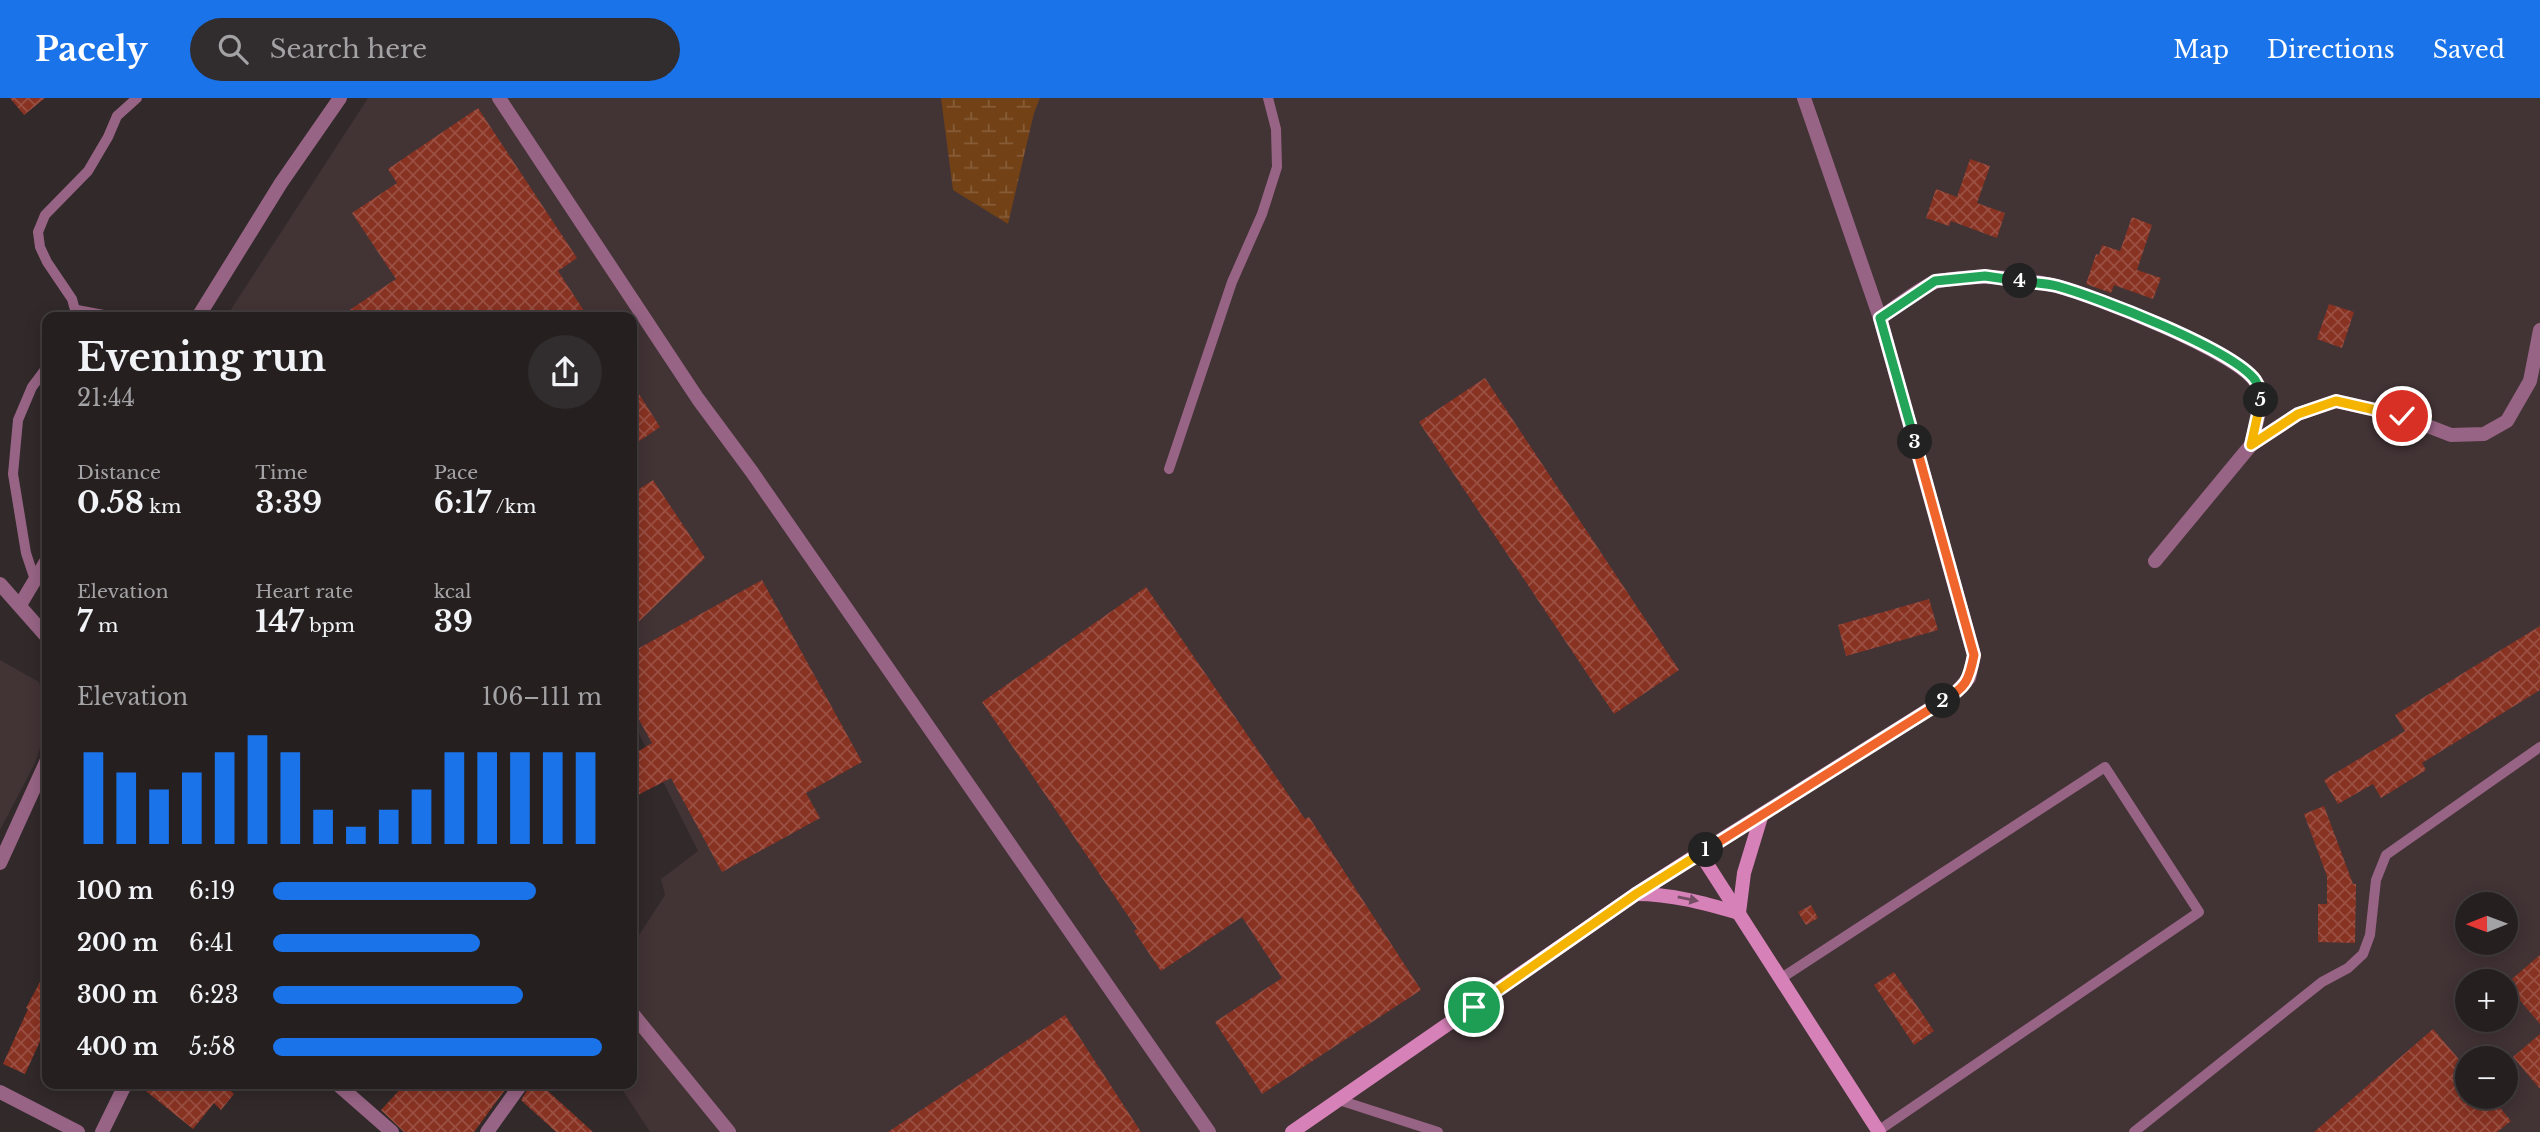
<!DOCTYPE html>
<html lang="en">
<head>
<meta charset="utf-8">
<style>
  :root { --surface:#251f20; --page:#312c2d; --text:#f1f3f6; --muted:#a3a2a5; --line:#423d3e; --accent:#1a73e8 }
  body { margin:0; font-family:"Libre Baskerville",serif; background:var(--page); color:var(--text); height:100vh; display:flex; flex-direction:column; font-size:26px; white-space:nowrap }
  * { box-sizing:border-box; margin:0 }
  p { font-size:23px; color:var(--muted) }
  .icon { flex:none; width:38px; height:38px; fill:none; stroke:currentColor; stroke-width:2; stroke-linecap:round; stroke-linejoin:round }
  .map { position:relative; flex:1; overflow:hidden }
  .sheet { position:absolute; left:42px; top:214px; width:595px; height:777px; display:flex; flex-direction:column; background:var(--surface); border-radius:14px; box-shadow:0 4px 18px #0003,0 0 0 2px var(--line) }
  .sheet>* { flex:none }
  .needle { width:46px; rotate:269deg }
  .buttons { position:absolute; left:2455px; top:794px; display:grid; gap:14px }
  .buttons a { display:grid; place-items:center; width:63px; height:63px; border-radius:50%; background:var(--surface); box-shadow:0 4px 18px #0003,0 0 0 2px var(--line); font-size:35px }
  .pin { position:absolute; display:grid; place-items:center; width:60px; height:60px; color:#fff; margin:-30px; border:4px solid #fff; border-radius:50%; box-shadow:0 2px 7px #0007 }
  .km { position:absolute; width:35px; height:35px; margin:-18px; border-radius:50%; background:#222; color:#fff; font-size:19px; line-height:35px; text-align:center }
  .round { display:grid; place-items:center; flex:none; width:74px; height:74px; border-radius:37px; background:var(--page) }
  .headline { display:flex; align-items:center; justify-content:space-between; height:119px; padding:0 35px }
  h1 { font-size:38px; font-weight:800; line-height:52px }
  .figures { display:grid; grid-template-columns:repeat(3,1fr); gap:10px; height:119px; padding:7px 35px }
  .figures div { display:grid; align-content:center }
  .figures b { font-size:30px; font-weight:800 }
  .figures small { font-size:19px; font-weight:400 }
  .figures p { font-size:19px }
  .chart { height:196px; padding:14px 35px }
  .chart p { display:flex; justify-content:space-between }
  .chart svg { width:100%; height:126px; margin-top:7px; stroke:var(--accent); stroke-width:6 }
  ul { padding:0 35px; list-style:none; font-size:23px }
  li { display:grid; grid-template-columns:112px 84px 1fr; align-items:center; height:52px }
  li i { height:18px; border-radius:9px; background:var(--accent) }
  header { display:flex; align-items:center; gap:42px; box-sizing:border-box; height:98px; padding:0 35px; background:var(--accent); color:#fff }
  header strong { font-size:33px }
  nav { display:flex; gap:38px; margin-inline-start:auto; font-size:24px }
  .search { width:490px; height:63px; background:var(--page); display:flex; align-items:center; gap:18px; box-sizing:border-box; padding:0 24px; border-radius:38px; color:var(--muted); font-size:26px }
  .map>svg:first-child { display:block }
  .built { fill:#423335; fill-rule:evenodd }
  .wetland { fill:url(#wetland-marsh) }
  .building { fill:url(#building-cross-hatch) }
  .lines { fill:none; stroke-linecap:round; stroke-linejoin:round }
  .lane { stroke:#986485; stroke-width:10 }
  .street { stroke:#986485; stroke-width:14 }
  .secondary { stroke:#d682b8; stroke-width:14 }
  .oneway { fill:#734d63 }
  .split-1-casing { stroke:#fff; stroke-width:14 }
  .split-2-casing { stroke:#fff; stroke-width:14 }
  .split-3-casing { stroke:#fff; stroke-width:14 }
  .split-4-casing { stroke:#fff; stroke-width:14 }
  .split-5-casing { stroke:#fff; stroke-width:14 }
  .split-6-casing { stroke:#fff; stroke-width:14 }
  .split-1 { stroke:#f5b400; stroke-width:9 }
  .split-2 { stroke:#f0652b; stroke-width:9 }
  .split-3 { stroke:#f0652b; stroke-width:9 }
  .split-4 { stroke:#22a559; stroke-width:9 }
  .split-5 { stroke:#22a559; stroke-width:9 }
  .split-6 { stroke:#f5b400; stroke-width:9 }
</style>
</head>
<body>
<header>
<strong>Pacely</strong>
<div class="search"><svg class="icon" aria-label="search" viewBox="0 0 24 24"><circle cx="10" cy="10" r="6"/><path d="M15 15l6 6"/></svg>Search here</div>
<nav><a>Map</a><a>Directions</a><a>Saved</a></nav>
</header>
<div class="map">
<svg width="2540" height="1034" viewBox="0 0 2540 1034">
  <defs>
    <pattern id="wetland-marsh" width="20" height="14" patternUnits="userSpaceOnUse" patternTransform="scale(1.75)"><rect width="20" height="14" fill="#724116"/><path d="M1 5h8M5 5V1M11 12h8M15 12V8" fill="none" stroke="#875d38"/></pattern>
    <pattern id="building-cross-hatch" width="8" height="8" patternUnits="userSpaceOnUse" patternTransform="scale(1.75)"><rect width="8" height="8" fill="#883222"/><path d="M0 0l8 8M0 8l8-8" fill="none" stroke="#9a5043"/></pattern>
  </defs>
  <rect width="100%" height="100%" fill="#31292a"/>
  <!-- built -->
  <g class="built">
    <path d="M368 0H2540V1034H650L618 985H632V848L665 797 661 781 698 753 632 622V219H226ZM2468 807H2506V845H2468ZM2468 884H2506V922H2468ZM2468 961H2506V999H2468Z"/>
    <path d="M0 562 39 584 47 613V627L35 665 0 732Z"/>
  </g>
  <!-- wetland -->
  <path class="wetland" d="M941 0H1040L1034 15 1008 126 953 92Z"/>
  <!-- building -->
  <g class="building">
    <path d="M10 0H45L24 17Z"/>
    <path d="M478 10 577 160 558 173 588 219H339L396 181 352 115 397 85 388 71Z"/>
    <path d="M1970 61 1990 68 1977 105 2005 115 1997 140 1951 123 1949 128 1926 120 1936 91 1957 99Z"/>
    <path d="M2132 119 2152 127 2137 172 2161 180 2153 201 2114 187 2111 195 2086 186 2096 156 2099 157 2102 147 2120 153Z"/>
    <path d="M2329 206 2354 214 2342 250 2317 241Z"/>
    <path d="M1485 280 1679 572 1614 616 1419 324Z"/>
    <path d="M632 285 660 329 632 348Z"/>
    <path d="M653 382 705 460 632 530V396Z"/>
    <path d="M762 482 862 664 806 695 820 720 722 774 671 680 632 700V657L652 645 632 609V554Z"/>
    <path d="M1146 489 1305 721 1309 719 1421 892 1262 996 1215 924 1282 880 1242 819 1161 873 1134 833 1137 831 982 604Z"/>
    <path d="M1929 501 1938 532 1846 558 1838 527Z"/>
    <path d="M2540 528V592L2422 665 2426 672 2381 700 2373 686 2338 706 2324 682 2405 633 2395 617Z"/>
    <path d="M2324 708 2353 786H2356L2355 845 2318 844V806H2327V778L2304 716Z"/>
    <path d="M1811 807 1818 820 1806 827 1798 814Z"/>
    <path d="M2540 857V926L2506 886Z"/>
    <path d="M47 871V928L25 976 3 966 28 911 26 910Z"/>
    <path d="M1894 874 1934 933 1914 947 1874 887Z"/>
    <path d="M1065 917 1141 1034H888Z"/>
    <path d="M2433 931 2468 972V999H2491L2511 1023 2497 1034H2314Z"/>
    <path d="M2540 936V991L2513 959Z"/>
    <path d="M136 985H222L234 996 221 1012 214 1005 193 1031Z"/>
    <path d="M406 985H510L474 1034H404L381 1012Z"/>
    <path d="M532 985H539L593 1034H556L521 1002Z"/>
  </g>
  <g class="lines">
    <!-- lane -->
    <g class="lane">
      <path d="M77 212 114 219"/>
      <path d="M77 219 72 201 47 164 40 149 38 134 45 117 88 73 108 39 117 18 137 0"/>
      <path d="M1169 371 1232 184 1262 116 1277 69 1276 31 1268 0"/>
      <path d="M35 482 26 455 13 376 18 322 32 289 47 269"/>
      <path d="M1780 881 2105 669 2199 814 1878 1033"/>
      <path d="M1339 1002 1438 1034"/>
      <path d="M2134 1034 2322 884 2348 870 2363 856 2370 837 2376 782 2386 757 2540 649"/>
    </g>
    <!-- street -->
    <g class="street">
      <path d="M499 0 698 301 752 374 1209 1034"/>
      <path d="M198 219 281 85 340 0"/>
      <path d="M1880 220C1893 211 1926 185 1939 183 1977 176 2018 179 2056 188 2092 197 2240 255 2256 285 2266 304 2255 327 2251 347"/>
      <path d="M2155 463 2251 347 2298 316 2336 303 2402 318 2451 337 2484 336 2507 323 2530 283 2540 232"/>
      <path d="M0 486 47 539"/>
      <path d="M20 507 47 462"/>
      <path d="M1700 755 1955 595 1969 580 1974 557 1880 220 1804 0"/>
      <path d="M0 765 47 662"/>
      <path d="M632 915 729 1034"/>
      <path d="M336 985 392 1034"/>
      <path d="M0 994 78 1034"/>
      <path d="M102 1034 126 985"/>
      <path d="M487 1034 522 985"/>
    </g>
    <!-- secondary -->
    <g class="secondary">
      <path d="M1636 796C1672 796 1704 805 1739 815L1744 775 1761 719"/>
      <path d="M1292 1034 1636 796 1700 755 1879 1034"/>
    </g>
  </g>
  <!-- one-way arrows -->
  <defs><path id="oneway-solid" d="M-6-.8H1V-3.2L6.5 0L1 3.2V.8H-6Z" transform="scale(1.75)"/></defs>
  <use class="oneway" href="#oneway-solid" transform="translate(1688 801) rotate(12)"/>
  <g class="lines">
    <!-- split-1 casing -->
    <g class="split-1-casing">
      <path id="split-1" d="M1474 909 1636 796 1706 752"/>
    </g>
    <!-- split-2 casing -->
    <g class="split-2-casing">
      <path id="split-2" d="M1706 752 1943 603"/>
    </g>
    <!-- split-3 casing -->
    <g class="split-3-casing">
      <path id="split-3" d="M1915 344 1974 557C1969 583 1966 589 1943 603"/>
    </g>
    <!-- split-4 casing -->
    <g class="split-4-casing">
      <path id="split-4" d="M1915 344 1880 220 1935 183 1985 178 2020 183"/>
    </g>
    <!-- split-5 casing -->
    <g class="split-5-casing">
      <path id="split-5" d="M2020 183C2032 185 2045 185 2057 188 2097 199 2232 251 2255 282 2259 288 2261 296 2261 302"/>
    </g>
    <!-- split-6 casing -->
    <g class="split-6-casing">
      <path id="split-6" d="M2261 302 2251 347 2298 316 2336 303 2402 318"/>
    </g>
    <!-- split-1 -->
    <use href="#split-1" class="split-1"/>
    <!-- split-2 -->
    <use href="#split-2" class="split-2"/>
    <!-- split-3 -->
    <use href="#split-3" class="split-3"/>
    <!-- split-4 -->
    <use href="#split-4" class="split-4"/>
    <!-- split-5 -->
    <use href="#split-5" class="split-5"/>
    <!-- split-6 -->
    <use href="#split-6" class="split-6"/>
  </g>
</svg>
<div class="buttons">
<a><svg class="needle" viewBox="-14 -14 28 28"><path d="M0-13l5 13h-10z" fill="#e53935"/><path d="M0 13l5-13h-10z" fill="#a3a2a5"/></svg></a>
<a>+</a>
<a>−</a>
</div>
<div class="pin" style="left:1474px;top:909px;background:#1e9e55"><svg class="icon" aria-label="arrive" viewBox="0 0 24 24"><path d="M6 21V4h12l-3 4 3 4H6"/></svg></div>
<div class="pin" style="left:2402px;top:318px;background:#d93025"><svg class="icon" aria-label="check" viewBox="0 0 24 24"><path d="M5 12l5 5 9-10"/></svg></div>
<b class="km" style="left:1706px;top:752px">1</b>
<b class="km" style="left:1943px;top:603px">2</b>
<b class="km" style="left:1915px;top:344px">3</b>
<b class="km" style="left:2020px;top:183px">4</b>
<b class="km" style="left:2261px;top:302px">5</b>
<section class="sheet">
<div class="headline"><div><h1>Evening run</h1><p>21:44</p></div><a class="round"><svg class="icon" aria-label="share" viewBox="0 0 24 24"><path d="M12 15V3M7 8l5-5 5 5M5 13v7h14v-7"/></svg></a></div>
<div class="figures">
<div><p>Distance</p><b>0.58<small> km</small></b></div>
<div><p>Time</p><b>3:39</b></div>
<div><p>Pace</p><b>6:17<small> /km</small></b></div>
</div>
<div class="figures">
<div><p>Elevation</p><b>7<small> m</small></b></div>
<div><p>Heart rate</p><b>147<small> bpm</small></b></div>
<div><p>kcal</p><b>39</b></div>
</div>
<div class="chart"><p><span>Elevation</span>106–111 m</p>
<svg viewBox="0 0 160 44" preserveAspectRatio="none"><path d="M5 44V12M15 44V19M25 44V25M35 44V19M45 44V12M55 44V6M65 44V12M75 44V32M85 44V38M95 44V32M105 44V25M115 44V12M125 44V12M135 44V12M145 44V12M155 44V12"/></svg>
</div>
<ul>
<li><b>100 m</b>6:19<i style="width:80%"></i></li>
<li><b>200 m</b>6:41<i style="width:63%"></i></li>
<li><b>300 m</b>6:23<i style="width:76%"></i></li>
<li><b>400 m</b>5:58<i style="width:100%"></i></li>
</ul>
</section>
</div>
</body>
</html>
